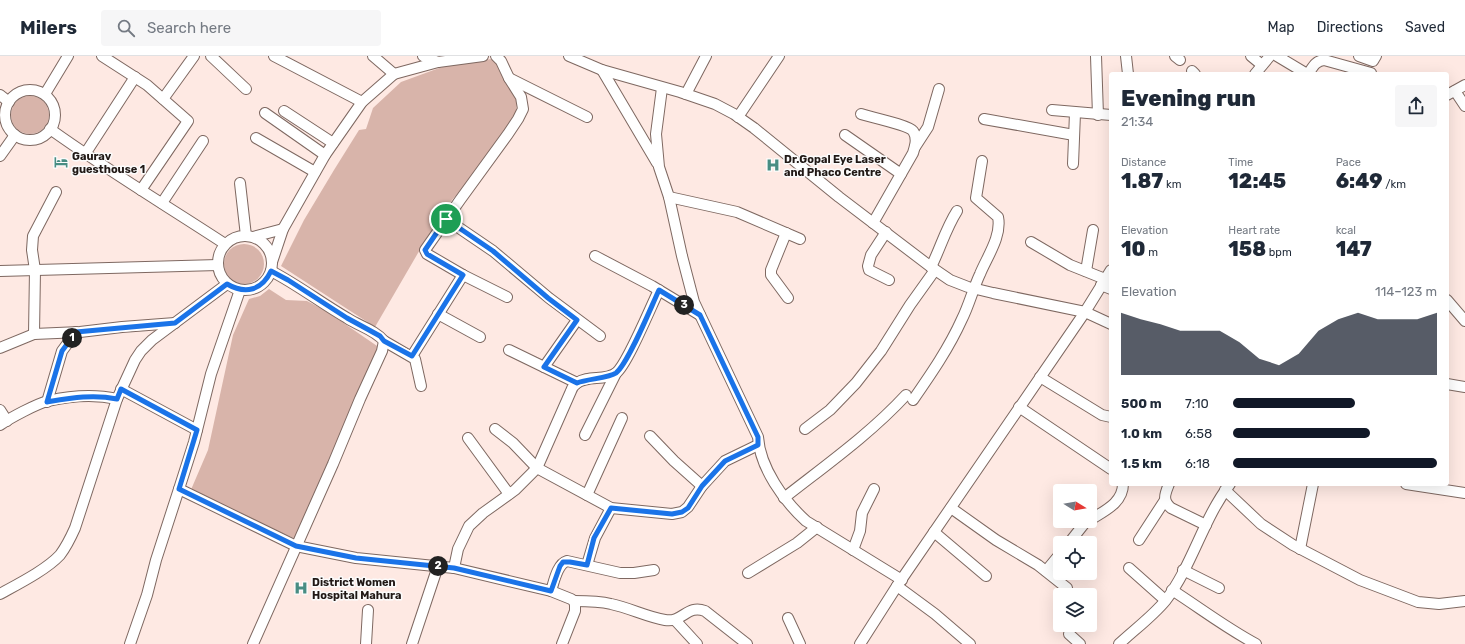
<!DOCTYPE html>
<html lang="en">
<head>
<meta charset="utf-8">
<style>
  :root { --surface:#fff; --page:#f6f6f7; --text:#1f2937; --muted:#747a83; --line:#e0e1e3; --accent:#111827 }
  body { margin:0; font-family:Rubik,sans-serif; background:var(--page); color:var(--text); height:100vh; display:flex; flex-direction:column; font-size:15px; white-space:nowrap }
  * { box-sizing:border-box; margin:0 }
  p { font-size:13px; color:var(--muted) }
  .icon { flex:none; width:22px; height:22px; fill:none; stroke:currentColor; stroke-width:2; stroke-linecap:round; stroke-linejoin:round }
  .map { position:relative; flex:1; overflow:hidden }
  .side { position:absolute; left:1109px; top:16px; width:340px; height:414px; display:flex; flex-direction:column; background:var(--surface); border-radius:4px; box-shadow:0 4px 16px #0002 }
  .side>* { flex:none }
  .needle { width:26px; rotate:101deg }
  .buttons { position:absolute; left:1053px; top:428px; display:grid; gap:8px }
  .buttons a { display:grid; place-items:center; width:44px; height:44px; border-radius:4px; background:var(--surface); box-shadow:0 4px 16px #0002; font-size:20px }
  .pin { position:absolute; display:grid; place-items:center; width:34px; height:34px; color:#fff; margin:-17px; border:2px solid #fff; border-radius:50%; box-shadow:0 1px 4px #0007 }
  .km { position:absolute; width:20px; height:20px; margin:-10px; border-radius:50%; background:#222; color:#fff; font-size:11px; line-height:20px; text-align:center }
  .round { display:grid; place-items:center; flex:none; width:42px; height:42px; border-radius:4px; background:var(--page) }
  .head { display:flex; align-items:center; justify-content:space-between; height:68px; padding:0 12px }
  h1 { font-size:22px; font-weight:800; line-height:30px }
  .stats { display:grid; grid-template-columns:repeat(3,1fr); gap:6px; height:68px; padding:4px 12px }
  .stats div { display:grid; align-content:center }
  .stats b { font-size:20px; font-weight:800 }
  .stats small { font-size:11px; font-weight:400 }
  .stats p { font-size:11px }
  .chart { height:112px; padding:8px 12px }
  .chart p { display:flex; justify-content:space-between }
  .chart svg { width:100%; height:72px; margin-top:4px; fill:var(--accent); opacity:.7 }
  ul { padding:0 12px; list-style:none; font-size:13px }
  li { display:grid; grid-template-columns:64px 48px 1fr; align-items:center; height:30px }
  li i { height:10px; border-radius:5px; background:var(--accent) }
  header { display:flex; align-items:center; gap:24px; box-sizing:border-box; height:56px; padding:0 20px; background:var(--surface); border-bottom:1px solid var(--line) }
  header strong { font-size:19px }
  nav { display:flex; gap:22px; margin-inline-start:auto; font-size:14px }
  .search { width:280px; height:36px; background:var(--page); display:flex; align-items:center; gap:10px; box-sizing:border-box; padding:0 14px; border-radius:4px; color:var(--muted); font-size:15px }
  .map>svg:first-child { display:block }
  .green { fill:#d8b4aa }
  .lines { fill:none; stroke-linecap:round; stroke-linejoin:round }
  .minor-casing { stroke:#7e6861; stroke-width:12 }
  .minor { stroke:#fff; stroke-width:10 }
  .route-casing { stroke:#fff; stroke-width:8 }
  .route { stroke:#1a73e8; stroke-width:5 }
  .labels { text-anchor:middle; stroke-width:3; stroke-linejoin:round; paint-order:stroke }
  .poi-label { font-size:11px; font-weight:bold; fill:#201815; stroke:#fbfbfb; text-anchor:start }
</style>
</head>
<body>
<header>
<strong>Milers</strong>
<div class="search"><svg class="icon" aria-label="search" viewBox="0 0 24 24"><circle cx="10" cy="10" r="6"/><path d="M15 15l6 6"/></svg>Search here</div>
<nav><a>Map</a><a>Directions</a><a>Saved</a></nav>
</header>
<div class="map">
<svg width="1465" height="588" viewBox="0 0 1465 588">
  <rect width="100%" height="100%" fill="#fee9e3"/>
  <!-- green -->
  <g class="green">
    <path d="M491 3 499 8 517 44 516 58 469 125 452 144 418 197 375 271 281 210 304 164 334 114 359 74 366 73 373 52 401 26 442 11Z"/>
    <circle cx="30" cy="59" r="19"/>
    <circle cx="244" cy="208" r="20"/>
    <path d="M269 233 286 244 307 245 326 255 380 292 296 483 190 436 208 394 233 279 249 243 260 240Z"/>
  </g>
  <g class="lines">
    <!-- minor casing -->
    <g class="minor-casing">
      <g id="minor">
        <path d="M102 0 147 29 188 65 141 134"/>
        <path d="M211 0 246 33"/>
        <path d="M274 0 362 46"/>
        <path d="M373 0 394 18"/>
        <path d="M423 0 438 6"/>
        <path d="M496 0 501 5 509 22 521 41 523 53 518 63 508 78 460 144 425 194 427 198 463 219 507 241"/>
        <path d="M569 0 602 14 680 36 715 48 734 58 754 72 839 141 931 211 950 224 968 231 993 237 1085 256 1111 268"/>
        <path d="M1096 0 1098 59"/>
        <path d="M1126 0 1128 18"/>
        <path d="M1175 0 1180 4"/>
        <path d="M1251 0 1262 9"/>
        <path d="M1277 0 1307 18"/>
        <path d="M1359 0 1373 5 1376 0"/>
        <path d="M602 14 657 107"/>
        <path d="M1192 15 1195 18"/>
        <path d="M1255 18 1270 0"/>
        <path d="M1308 18C1313 11 1315 5 1324 4L1371 17"/>
        <path d="M509 22 587 61"/>
        <path d="M662 32 656 78 659 111 669 141 682 200 694 246 758 381C760 412 784 445 806 465L902 524"/>
        <circle cx="30" cy="59" r="25"/>
        <path d="M1455 35 1465 50"/>
        <path d="M45 38 68 0"/>
        <path d="M686 38 706 0"/>
        <path d="M0 39 9 46"/>
        <path d="M1447 39 1465 29"/>
        <path d="M163 43 194 0"/>
        <path d="M1052 54 1111 59"/>
        <path d="M284 55 333 87"/>
        <path d="M265 57 325 99"/>
        <path d="M861 58C870 61 908 69 913 75 918 82 915 90 913 97L873 167"/>
        <path d="M738 61 779 0"/>
        <path d="M984 63 1074 79"/>
        <path d="M50 73C107 114 167 150 225 188"/>
        <path d="M845 79 901 118"/>
        <path d="M256 82 315 116"/>
        <path d="M915 91 928 71 939 33"/>
        <path d="M85 98 135 21"/>
        <path d="M0 100 15 79"/>
        <path d="M1073 108 1075 57"/>
        <path d="M240 127 246 180"/>
        <path d="M669 141 737 156 800 183"/>
        <path d="M162 147 203 85"/>
        <path d="M446 163 493 195 549 242 600 280"/>
        <path d="M886 176 871 199 868 210 869 214 889 224"/>
        <path d="M786 177 771 214V219L788 242"/>
        <circle cx="245" cy="207" r="27"/>
        <path d="M253 181 283 173"/>
        <path d="M1031 186 1070 209 1105 223"/>
        <path d="M595 200 652 230 700 259"/>
        <path d="M272 206 283 173 325 99 362 46 394 18 438 6 483 0"/>
        <path d="M931 211C940 193 946 172 957 155"/>
        <path d="M0 215 218 209"/>
        <path d="M1086 215 1093 174"/>
        <path d="M1101 229 1111 233"/>
        <path d="M240 234 211 318 194 386 179 433 296 490 356 502 454 512 551 535 571 543 574 545 575 549V555L562 588"/>
        <path d="M1447 244 1465 265"/>
        <path d="M438 258 480 281"/>
        <path d="M34 278 35 214 32 194 33 180 56 136"/>
        <path d="M384 285 415 303 421 330"/>
        <path d="M0 292 34 278 80 276 122 271 175 267"/>
        <path d="M509 294 577 327"/>
        <path d="M412 300 463 219"/>
        <path d="M544 311 577 264"/>
        <path d="M1040 321 1102 359 1111 361"/>
        <path d="M1447 328 1465 331"/>
        <path d="M121 333 197 374"/>
        <path d="M913 344C931 318 949 292 962 263 969 249 973 233 980 218 987 201 1002 180 998 161L976 142 982 105"/>
        <path d="M47 346 62 295 76 276"/>
        <path d="M1019 351 1111 413"/>
        <path d="M0 354 7 365"/>
        <path d="M0 369C10 362 36 348 48 345 70 340 94 338 117 343"/>
        <path d="M495 373 513 387 537 412 611 452 672 458 682 456 688 451 702 430 725 405 758 389"/>
        <path d="M805 373 830 354 856 327 881 295 910 249 935 214"/>
        <path d="M585 379 616 317"/>
        <path d="M650 380 674 405 702 430"/>
        <path d="M468 382 509 438"/>
        <path d="M1169 428C1165 438 1162 444 1171 452L1206 469"/>
        <path d="M1406 428 1465 437"/>
        <path d="M1225 434 1261 468 1293 489 1360 524 1418 546 1439 548 1465 545"/>
        <path d="M587 439 622 362"/>
        <path d="M784 442C826 409 870 378 906 339"/>
        <path d="M951 452 996 484 1038 509 1067 532"/>
        <path d="M1090 464C1104 455 1123 447 1123 428"/>
        <path d="M934 476 986 520"/>
        <path d="M1139 484 1165 444"/>
        <path d="M1069 487 1084 468 1088 465"/>
        <path d="M1300 493 1313 428"/>
        <path d="M853 494 860 475 862 457 874 433"/>
        <path d="M587 509 595 482 611 452"/>
        <path d="M454 512 458 493 469 470 483 457 515 434 537 412 571 335C572 332 574 329 577 327 588 319 605 325 616 317 627 309 651 250 659 234"/>
        <path d="M1129 512 1165 544"/>
        <path d="M1183 514 1219 532"/>
        <path d="M1046 515 1060 498"/>
        <path d="M748 517 797 487 817 471"/>
        <path d="M897 530 935 558 970 588"/>
        <path d="M1172 534C1200 552 1226 572 1256 588"/>
        <path d="M551 535C554 526 557 508 567 505L620 517H634L654 514"/>
        <path d="M0 538C18 528 46 514 60 499 66 491 71 481 75 472L117 343 135 304 141 295 152 284 227 228"/>
        <path d="M574 545C587 545 599 545 611 548 630 552 647 561 665 564 683 567 687 548 705 555L747 588"/>
        <path d="M788 562 800 588"/>
        <path d="M675 564 697 588"/>
        <path d="M1069 578 1080 588"/>
        <path d="M130 588 147 539 156 504 179 433"/>
        <path d="M253 588 333 408 360 343 382 295 384 285C375 274 359 270 347 262 321 247 298 229 271 215"/>
        <path d="M366 588 368 554"/>
        <path d="M412 588 438 510"/>
        <path d="M860 588 897 530 1085 256 1111 214"/>
        <path d="M1119 588C1134 574 1153 560 1166 544 1193 508 1203 463 1230 428"/>
      </g>
    </g>
    <!-- minor -->
    <use href="#minor" class="minor"/>
  </g>
  <g class="lines">
    <!-- route casing -->
    <g class="route-casing">
      <path id="route" d="M446 163 493 195 548 242 577 264 544 311 577 327C587 323 609 322 616 317 628 308 651 251 659 234L700 259 758 381V389L725 405 702 430 688 452 682 456 672 458 611 452 594 482 587 509 570 506H563L560 510 551 535 454 512 356 502 296 490 179 433 197 374 121 333 117 343C93 338 71 342 47 346L62 295 76 276 175 267 227 228C246 239 262 234 271 215L288 224 347 262 380 280 384 285 412 300 463 219 427 198 425 194Z"/>
    </g>
    <!-- route -->
    <use href="#route" class="route"/>
  </g>
  <!-- icons -->
  <defs>
    <g id="hotel-bare" transform="scale(1.08)"><path d="M-6-4.5h1.5V1H6V5H4.5V3h-9V5H-6ZM-4 0a1.8 1.8 0 1 1 3.6 0ZM.5 0V-2.5h3Q6-2.5 6 0Z" fill="#488d83" stroke="#fbfbfb" stroke-width="2.5" paint-order="stroke"/></g>
    <g id="hospital-bare" transform="scale(1.08)"><path d="M-5-5h3v3.5h4V-5h3V5h-3V1.5h-4V5h-3Z" fill="#488d83" stroke="#fbfbfb" stroke-width="2.5" paint-order="stroke"/></g>
  </defs>
  <g fill-rule="evenodd">
    <use href="#hotel-bare" x="61" y="106"/>
    <use href="#hospital-bare" x="773" y="109"/>
    <use href="#hospital-bare" x="301" y="532"/>
  </g>
  <g class="labels">
    <!-- poi labels -->
    <g class="poi-label">
      <text x="72" y="104">Gaurav<tspan x="72" dy="13">guesthouse 1</tspan></text>
      <text x="784" y="107">Dr.Gopal Eye Laser<tspan x="784" dy="13">and Phaco Centre</tspan></text>
      <text x="312" y="530">District Women<tspan x="312" dy="13">Hospital Mahura</tspan></text>
    </g>
  </g>
</svg>
<div class="buttons">
<a><svg class="needle" viewBox="-14 -14 28 28"><path d="M0-13l5 13h-10z" fill="#e53935"/><path d="M0 13l5-13h-10z" fill="#747a83"/></svg></a>
<a><svg class="icon" aria-label="locate" viewBox="0 0 24 24"><circle cx="12" cy="12" r="6"/><path d="M12 2v4M12 18v4M2 12h4M18 12h4"/></svg></a>
<a><svg class="icon" aria-label="layers" viewBox="0 0 24 24"><path d="M12 4l9 5-9 5-9-5zM3 14l9 5 9-5"/></svg></a>
</div>
<div class="pin" style="left:446px;top:163px;background:#1e9e55"><svg class="icon" aria-label="arrive" viewBox="0 0 24 24"><path d="M6 21V4h12l-3 4 3 4H6"/></svg></div>
<b class="km" style="left:72px;top:282px">1</b>
<b class="km" style="left:438px;top:510px">2</b>
<b class="km" style="left:684px;top:249px">3</b>
<section class="side">
<div class="head"><div><h1>Evening run</h1><p>21:34</p></div><a class="round"><svg class="icon" aria-label="share" viewBox="0 0 24 24"><path d="M12 15V3M7 8l5-5 5 5M5 13v7h14v-7"/></svg></a></div>
<div class="stats">
<div><p>Distance</p><b>1.87<small> km</small></b></div>
<div><p>Time</p><b>12:45</b></div>
<div><p>Pace</p><b>6:49<small> /km</small></b></div>
</div>
<div class="stats">
<div><p>Elevation</p><b>10<small> m</small></b></div>
<div><p>Heart rate</p><b>158<small> bpm</small></b></div>
<div><p>kcal</p><b>147</b></div>
</div>
<div class="chart"><p><span>Elevation</span>114–123 m</p>
<svg viewBox="0 0 160 44" preserveAspectRatio="none"><path d="M0 44V6L10 10L20 13L30 17L40 17L50 17L60 24L70 34L80 38L90 31L100 17L110 10L120 6L130 10L140 10L150 10L160 6V44z"/></svg>
</div>
<ul>
<li><b>500 m</b>7:10<i style="width:60%"></i></li>
<li><b>1.0 km</b>6:58<i style="width:67%"></i></li>
<li><b>1.5 km</b>6:18<i style="width:100%"></i></li>
</ul>
</section>
</div>
</body>
</html>
